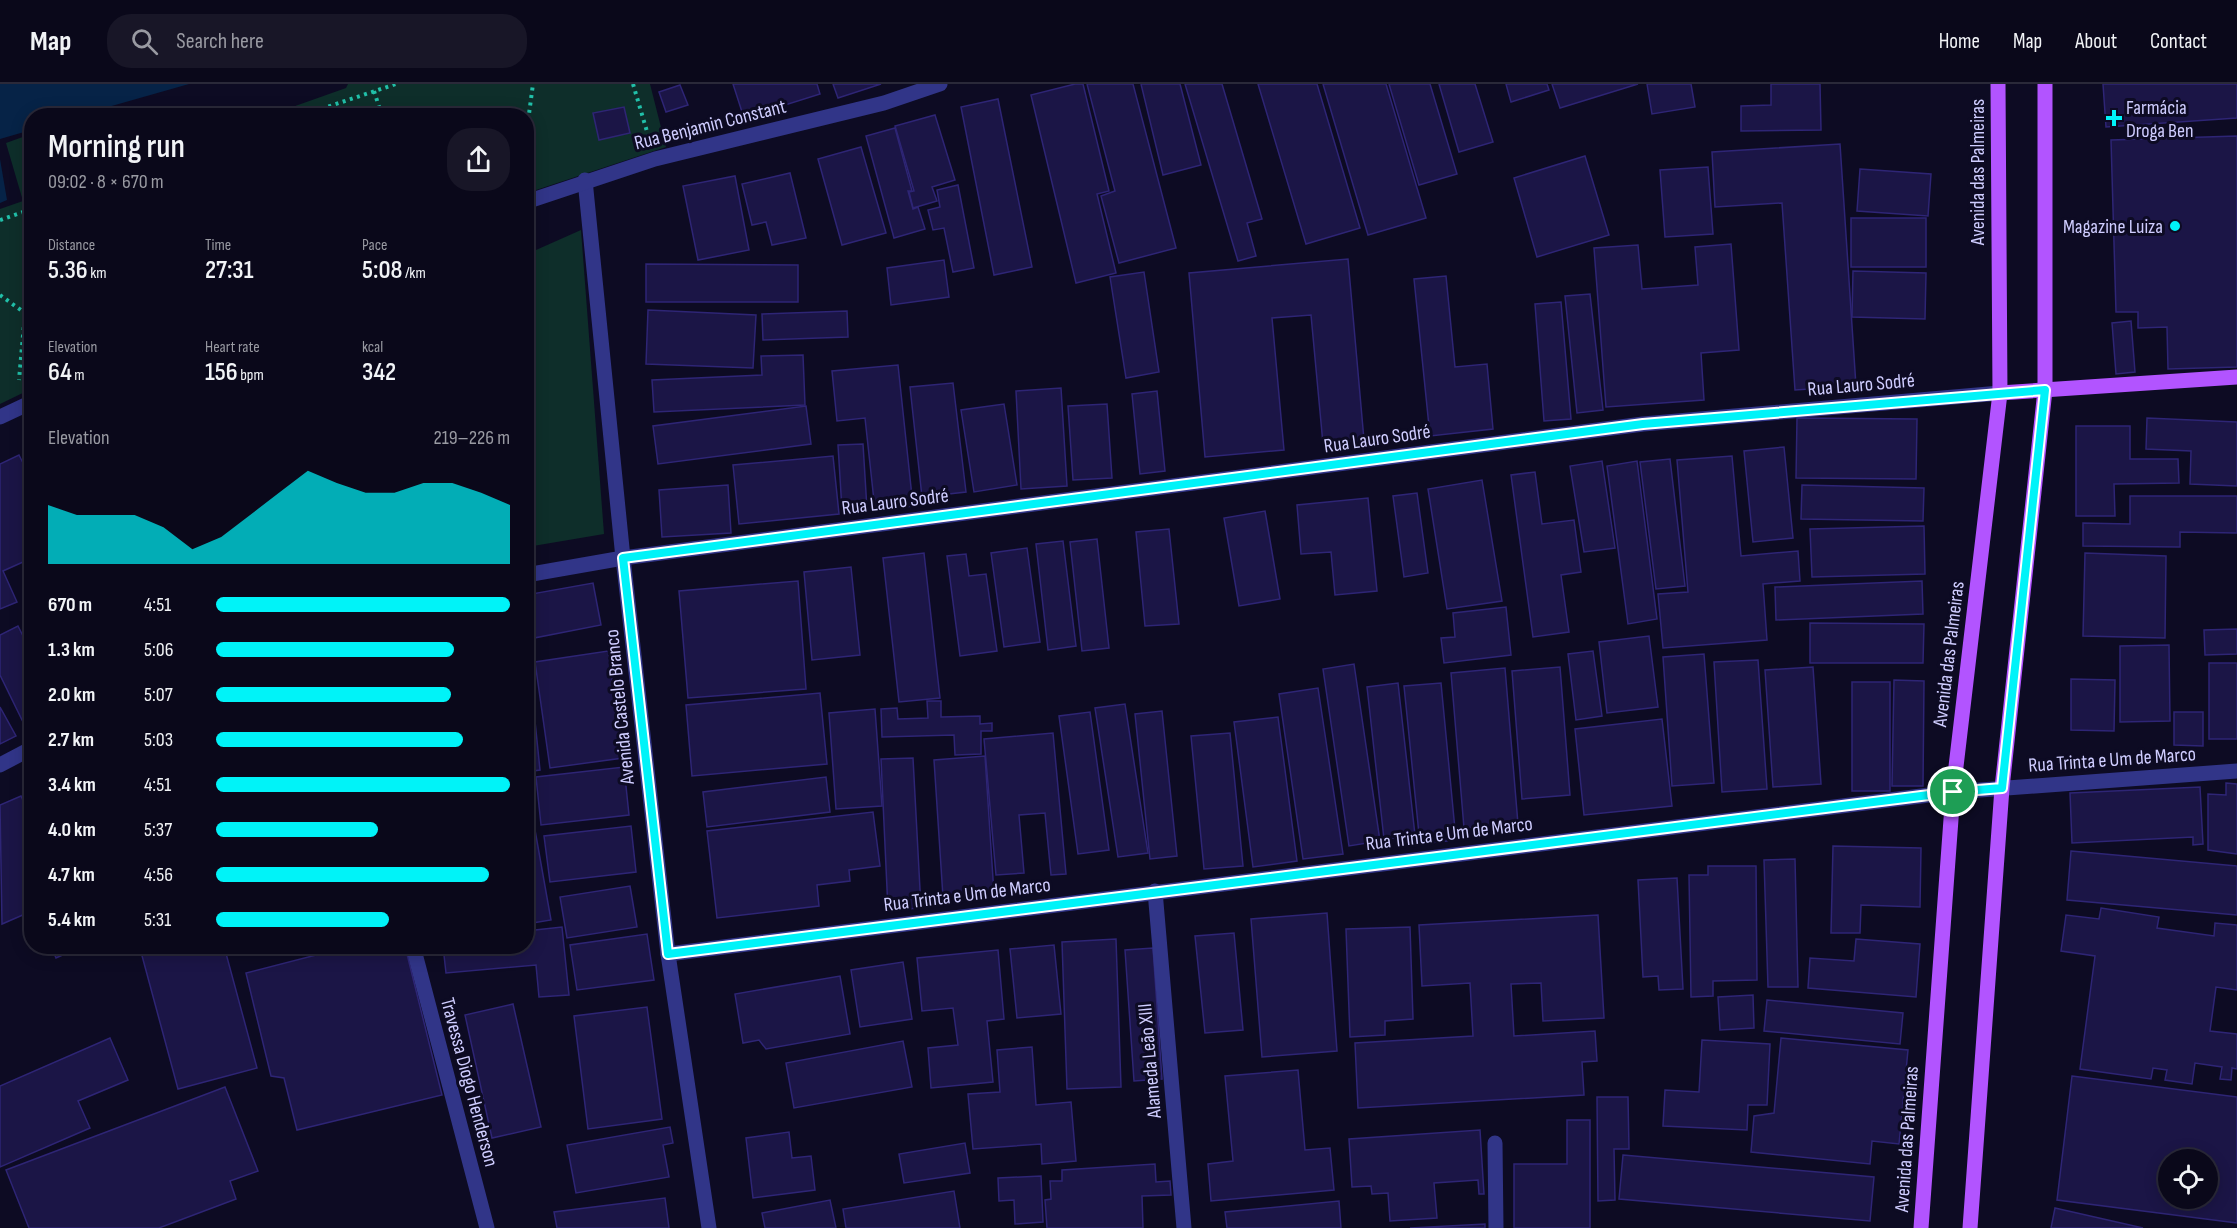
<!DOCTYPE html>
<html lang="en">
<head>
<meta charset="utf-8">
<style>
  :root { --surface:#0a081a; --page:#181627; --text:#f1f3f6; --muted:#999aa2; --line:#2a2939; --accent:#00f3f8 }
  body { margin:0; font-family:"Sofia Sans Condensed",sans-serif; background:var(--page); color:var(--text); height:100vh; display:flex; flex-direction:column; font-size:22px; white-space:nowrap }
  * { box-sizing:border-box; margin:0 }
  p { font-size:20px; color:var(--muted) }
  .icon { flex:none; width:33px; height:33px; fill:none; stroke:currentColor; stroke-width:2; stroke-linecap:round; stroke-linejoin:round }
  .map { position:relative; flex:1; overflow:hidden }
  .panel { position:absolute; left:24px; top:24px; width:510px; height:846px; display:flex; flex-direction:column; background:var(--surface); border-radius:24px; box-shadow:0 3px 15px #0003,0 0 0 2px var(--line) }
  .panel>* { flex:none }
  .buttons { position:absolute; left:2158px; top:1065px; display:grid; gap:12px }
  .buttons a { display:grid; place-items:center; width:60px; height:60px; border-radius:50%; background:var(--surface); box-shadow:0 3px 15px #0003,0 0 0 2px var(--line); font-size:30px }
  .pin { position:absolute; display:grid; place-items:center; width:51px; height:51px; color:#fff; margin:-26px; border:3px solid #fff; border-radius:50%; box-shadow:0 2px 6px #0007 }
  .round { display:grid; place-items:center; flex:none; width:63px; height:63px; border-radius:24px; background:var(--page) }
  .headline { display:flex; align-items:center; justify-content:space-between; height:102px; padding:0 24px }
  h1 { font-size:33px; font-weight:600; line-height:45px }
  .stats { display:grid; grid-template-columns:repeat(3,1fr); gap:9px; height:102px; padding:6px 24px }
  .stats div { display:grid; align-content:center }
  .stats b { font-size:26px; font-weight:600 }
  .stats small { font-size:16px; font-weight:400 }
  .stats p { font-size:16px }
  .chart { height:168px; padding:12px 24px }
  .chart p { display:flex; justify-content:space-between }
  .chart svg { width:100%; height:108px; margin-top:6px; fill:var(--accent); opacity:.7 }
  ul { padding:0 24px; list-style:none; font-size:20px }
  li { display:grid; grid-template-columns:96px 72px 1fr; align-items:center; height:45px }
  li i { height:15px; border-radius:8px; background:var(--accent) }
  header { display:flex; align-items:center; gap:36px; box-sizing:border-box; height:84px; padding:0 30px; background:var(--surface); border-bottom:2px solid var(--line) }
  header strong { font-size:28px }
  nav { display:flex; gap:33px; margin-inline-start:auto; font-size:21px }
  .search { width:420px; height:54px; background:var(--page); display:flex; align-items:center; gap:15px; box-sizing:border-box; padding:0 21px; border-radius:24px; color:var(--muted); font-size:22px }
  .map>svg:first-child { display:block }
  .green { fill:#0e2e2a }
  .water { fill:#062347 }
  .building { fill:#1b1546; stroke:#2e2575; stroke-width:1.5; fill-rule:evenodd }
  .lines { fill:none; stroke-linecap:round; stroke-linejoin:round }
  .path { stroke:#21c0a9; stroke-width:4; stroke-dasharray:3 4.5; stroke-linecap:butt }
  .minor { stroke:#313588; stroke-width:15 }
  .major { stroke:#b254ff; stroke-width:15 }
  .route-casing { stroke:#fff; stroke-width:12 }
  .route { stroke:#00f3f8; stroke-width:8 }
  .poi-dot { fill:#00f3f8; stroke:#0d0b23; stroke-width:2 }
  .labels { text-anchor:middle; stroke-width:6; stroke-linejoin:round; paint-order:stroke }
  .poi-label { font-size:20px; fill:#cfcdff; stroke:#0d0b23; text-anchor:start }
  .street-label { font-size:20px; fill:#cfcdff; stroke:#0d0b23 }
</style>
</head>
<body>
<header>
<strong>Map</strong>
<div class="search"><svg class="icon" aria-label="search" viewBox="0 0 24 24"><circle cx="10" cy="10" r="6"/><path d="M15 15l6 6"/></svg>Search here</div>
<nav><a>Home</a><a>Map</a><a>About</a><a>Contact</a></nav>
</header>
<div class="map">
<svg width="2237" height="1144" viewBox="0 0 2237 1144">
  <rect width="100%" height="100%" fill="#0d0b23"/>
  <!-- green -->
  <g class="green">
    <path d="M348 0H650L666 63 527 109 526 32H267L346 4Z"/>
    <path d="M31 50V305L0 320V125L23 117 6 59Z"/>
    <path d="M581 146 604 450 527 463V170Z"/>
  </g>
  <!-- water -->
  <g class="water">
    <path d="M0 0H189L80 31 32 32 31 46 0 55Z"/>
    <path d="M0 75 7 116 0 119Z"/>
  </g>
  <!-- building -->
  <g class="building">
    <path d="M733 0H817L820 10 744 34Z"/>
    <path d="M833 0H881L838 14Z"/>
    <path d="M1075 0H1083L1109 107 1097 110 1116 189 1076 199 1031 11Z"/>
    <path d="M1087 0H1133L1176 164 1119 179 1101 112 1115 107Z"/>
    <path d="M1141 0H1180L1201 81 1163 91Z"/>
    <path d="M1185 0H1222L1262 135 1247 139 1256 172 1238 177Z"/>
    <path d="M1258 0H1317L1360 144 1306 160Z"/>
    <path d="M1323 0H1386L1426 134 1368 151Z"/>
    <path d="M1389 0H1430L1457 90 1419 101Z"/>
    <path d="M1439 0H1475L1493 58 1459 68Z"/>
    <path d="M1506 0H1547L1549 6 1511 18Z"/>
    <path d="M1552 0H1638L1560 24Z"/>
    <path d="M1647 0H1691L1695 23 1652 30Z"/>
    <path d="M1771 0H1820L1821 46 1741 47V22L1771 21Z"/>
    <path d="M2103 0H2237V34L2106 43Z"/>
    <path d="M680 1 688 21 666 28 659 8Z"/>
    <path d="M998 15 1032 183 994 191 961 23Z"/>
    <path d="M624 23 630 49 599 56 593 29Z"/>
    <path d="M935 31 955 96 932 103 937 117 913 124 909 108 914 107 895 42Z"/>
    <path d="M895 44 912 107H908L913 125 918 123 925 145 894 154 866 52Z"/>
    <path d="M2237 52V283L2168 285 2167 243 2138 244V228H2116L2111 56Z"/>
    <path d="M1840 60 1856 302 1795 306 1782 119 1715 123 1712 68Z"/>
    <path d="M861 63 886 149 842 161 818 75Z"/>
    <path d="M1585 72 1609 151 1537 173 1514 94Z"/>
    <path d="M1708 83 1713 150 1665 153 1660 86Z"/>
    <path d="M1860 85 1931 90 1928 132 1857 127Z"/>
    <path d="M790 89 806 154 772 161 766 138 752 141 742 100Z"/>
    <path d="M735 92 749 166 698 176 683 102Z"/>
    <path d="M958 101 974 184 953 188 944 144 933 146 928 126 940 123 937 106Z"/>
    <rect x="1851" y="134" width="75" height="49"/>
    <path d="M1731 160 1739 266 1701 269 1704 316 1606 323 1594 164 1638 161 1642 205 1698 201 1695 163Z"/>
    <path d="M1348 175 1364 356 1323 360 1311 231 1272 234 1284 366 1205 373 1189 189Z"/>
    <path d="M944 176 949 213 891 221 887 184Z"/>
    <path d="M646 180 798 181V218H646Z"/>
    <path d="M1853 187 1926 189 1925 235 1852 233Z"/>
    <path d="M1144 188 1159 288 1126 294 1110 193Z"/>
    <path d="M1446 192 1455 283 1487 280 1493 345 1430 352 1414 195Z"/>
    <path d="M1590 210 1603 326 1577 329 1565 212Z"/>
    <path d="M1561 218 1571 335 1544 337 1535 220Z"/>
    <path d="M648 226 756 231 753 284 646 280Z"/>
    <path d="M847 227 848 253 763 256 762 230Z"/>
    <path d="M2131 237 2135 288 2116 290 2112 239Z"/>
    <path d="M803 271 805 321 654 328 652 296 762 291 761 272Z"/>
    <path d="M898 281 913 422 875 426 865 334 837 337 832 287Z"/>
    <path d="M953 299 966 408 922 413 910 303Z"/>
    <path d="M1061 304 1067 402 1021 405 1016 307Z"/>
    <path d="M1157 307 1165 387 1140 390 1132 310Z"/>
    <path d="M1004 320 1017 401 974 408 961 326Z"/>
    <path d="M1107 320 1112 394 1073 396 1068 322Z"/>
    <path d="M806 322 811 360 658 380 653 342Z"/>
    <path d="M1797 334 1917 335 1916 395 1796 394Z"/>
    <path d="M2147 334 2237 338V402L2190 400 2191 367 2146 365Z"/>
    <path d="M2076 342H2130V375H2178L2179 399 2114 400 2115 432H2076Z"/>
    <path d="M863 360 867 425 842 426 838 361Z"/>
    <path d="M1784 363 1793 454 1753 458 1744 367Z"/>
    <path d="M19 371 32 397V474L3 487 17 518 0 525V380Z"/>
    <path d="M833 372 839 430 739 440 733 381Z"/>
    <path d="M1732 372 1741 472 1798 467 1800 497 1763 500 1767 556 1663 564 1658 510 1688 508 1677 376Z"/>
    <path d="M1670 375 1685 502 1656 505 1640 378Z"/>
    <path d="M1602 377 1615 464 1584 468 1570 382Z"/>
    <path d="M1637 377 1657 535 1628 540 1607 382Z"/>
    <path d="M1535 388 1542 440 1574 436 1581 488 1561 491 1569 548 1533 553 1511 391Z"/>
    <path d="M1482 396 1502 517 1447 525 1428 405Z"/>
    <path d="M728 401 731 449 662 453 659 406Z"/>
    <path d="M1802 401 1924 404 1923 437 1801 435Z"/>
    <path d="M1417 409 1428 489 1404 493 1393 412Z"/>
    <path d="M2130 412H2237V449L2180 448V463L2083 462V439L2130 440Z"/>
    <path d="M1368 414 1377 507 1335 511 1331 468 1301 470 1297 421Z"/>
    <path d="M1265 427 1280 515 1239 522 1224 434Z"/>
    <path d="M1924 442 1925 490 1812 493 1810 445Z"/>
    <path d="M1169 445 1179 540 1145 542 1136 448Z"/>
    <path d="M1097 455 1109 564 1082 567 1070 458Z"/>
    <path d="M1063 457 1076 562 1048 566 1036 460Z"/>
    <path d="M1027 464 1040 558 1004 563 991 469Z"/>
    <path d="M924 469 940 614 899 618 883 474Z"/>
    <path d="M2085 469 2166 472 2165 554 2083 552Z"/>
    <path d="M966 470 969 492 986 490 997 567 960 572 947 472Z"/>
    <path d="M851 483 860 571 812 576 804 488Z"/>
    <path d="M798 497 806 605 688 614 679 507Z"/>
    <path d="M1922 497 1923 530 1776 536 1775 503Z"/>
    <path d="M593 499 601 541 534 554 526 511Z"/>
    <path d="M1506 523 1511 571 1444 579 1441 554 1455 553 1453 529Z"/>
    <path d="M1810 539 1924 540 1923 579H1810Z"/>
    <path d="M18 542 32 570V636L24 640 0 591V551Z"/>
    <path d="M2237 545V570L2205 571 2204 546Z"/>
    <path d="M1649 552 1658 623 1607 629 1599 558Z"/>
    <path d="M2169 561 2170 637 2120 638V562Z"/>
    <path d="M608 567 623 674 550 684 535 578Z"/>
    <path d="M1593 567 1602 632 1576 636 1568 570Z"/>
    <path d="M1704 570 1714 699 1672 702 1663 573Z"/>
    <path d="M1758 576 1767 705 1722 708 1714 578Z"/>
    <rect x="2209" y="579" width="28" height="76"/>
    <path d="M1354 580 1380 757 1349 762 1323 585Z"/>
    <path d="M1560 583 1570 711 1522 715 1512 587Z"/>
    <path d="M1813 583 1821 700 1773 703 1765 586Z"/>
    <path d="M1505 584 1518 740 1464 744 1451 589Z"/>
    <path d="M2071 595 2115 596 2114 647 2071 646Z"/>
    <path d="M1894 596 1924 597 1923 702H1892Z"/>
    <rect x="1852" y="598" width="38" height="109"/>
    <path d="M1398 599 1415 751 1384 755 1367 603Z"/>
    <path d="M1441 599 1456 756 1420 760 1404 602Z"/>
    <path d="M1318 604 1343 770 1303 775 1279 610Z"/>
    <path d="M820 609 827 680 692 692 686 621Z"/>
    <path d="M927 617H941V633L980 632V640L992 639V647H981V670L955 671 954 651 882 653 881 625 897 624 898 635 928 634Z"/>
    <path d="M1125 620 1148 769 1118 773 1095 624Z"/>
    <path d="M0 623 16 652 0 660Z"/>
    <path d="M875 625 882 722 836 725 829 629Z"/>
    <path d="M1162 627 1177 772 1150 775 1135 630Z"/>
    <path d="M1090 628 1109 766 1078 770 1059 632Z"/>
    <path d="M2174 628H2203V662L2174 661Z"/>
    <path d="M1278 633 1297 777 1253 783 1234 638Z"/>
    <path d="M1662 635 1672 722 1584 731 1575 645Z"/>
    <path d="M535 637 540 686 526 688V638Z"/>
    <path d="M1053 649 1066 790 1051 791 1045 729 1019 731 1024 789 996 791 984 655Z"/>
    <path d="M1230 649 1243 782 1204 785 1191 652Z"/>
    <path d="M985 672 994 810 943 813 934 676Z"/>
    <path d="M913 674 921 824 888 826 881 675Z"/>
    <path d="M624 683 629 731 541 741 536 693Z"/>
    <path d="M826 693 830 728 707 743 703 708Z"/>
    <path d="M2226 699 2237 700V770L2208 766V710L2226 711Z"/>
    <path d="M2200 703 2203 760 2193 761V753L2072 759 2070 709Z"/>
    <path d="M21 712 32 736V827L2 840 0 721Z"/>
    <path d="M526 712H529L551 836 526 840Z"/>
    <path d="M873 728 880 782 849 786 850 797 817 801 819 822 717 834 707 747Z"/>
    <path d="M631 742 636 788 550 798 544 752Z"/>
    <path d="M1833 762 1921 764 1920 823 1861 821 1860 849H1831Z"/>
    <path d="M2071 767 2237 782V831L2067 816Z"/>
    <path d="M1795 775 1798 903H1768L1764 776Z"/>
    <path d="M1708 782H1756L1757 896 1713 897V912L1691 913 1689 791H1708Z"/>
    <path d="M1677 794 1683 905 1659 906 1658 892 1643 893 1638 796Z"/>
    <path d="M630 802 637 843 567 854 560 813Z"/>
    <path d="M2101 824 2159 833 2157 844 2214 852 2215 839 2237 841V906L2216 903 2210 947 2237 950V985L2232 984 2231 996 2220 995 2222 983 2195 979 2192 1000 2165 996 2167 986 2153 984 2151 995 2080 985 2095 872 2061 867 2066 831 2099 835Z"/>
    <path d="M1327 829 1337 967 1262 973 1251 835Z"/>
    <path d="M1598 831 1604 934 1543 937 1541 899 1511 900 1514 952 1595 947 1597 977 1582 978 1584 1011 1358 1024 1355 959 1473 952 1470 899 1422 902 1419 841Z"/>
    <path d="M562 843 569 911 539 913 536 881 446 889 443 862H526V847Z"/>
    <path d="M1410 843 1413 935 1385 937V951L1350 953 1346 845Z"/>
    <path d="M1234 849 1243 946 1205 949 1195 852Z"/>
    <path d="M647 850 654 896 577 906 570 861Z"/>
    <path d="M1116 855 1121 1003 1067 1005 1062 858Z"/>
    <path d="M1856 855 1920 860 1916 913 1808 904 1810 874 1854 877Z"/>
    <path d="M1054 861 1061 930 1017 934 1010 865Z"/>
    <path d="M51 862H83L56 874Z"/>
    <path d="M163 862H224L257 984 178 1005 141 868Z"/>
    <path d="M351 862H405L442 1011 297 1046 284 994 271 992 246 889Z"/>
    <path d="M1153 864 1162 995 1134 997 1125 866Z"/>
    <path d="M998 866 1004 935 987 937 993 998 931 1004 928 964 958 961 953 924 922 927 917 874Z"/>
    <path d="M903 878 912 935 860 943 851 886Z"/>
    <path d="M840 892 850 950 766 965 759 956 743 959 735 910Z"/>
    <path d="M1753 911 1754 944 1720 946 1718 913Z"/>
    <path d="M1767 916 1903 929 1900 960 1764 947Z"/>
    <path d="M513 920 541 1043 492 1054 465 931Z"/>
    <path d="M647 923 662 1035 588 1045 574 932Z"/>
    <path d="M110 954 128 996 78 1017 90 1044 0 1083V1002Z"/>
    <path d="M1781 954 1908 966 1899 1060 1872 1057 1870 1080 1751 1068 1754 1032 1774 1029Z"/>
    <path d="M1702 956 1770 960 1767 1021H1748L1747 1046 1663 1042 1665 1006 1699 1008Z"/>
    <path d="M903 957 912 1003 794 1024 786 979Z"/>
    <path d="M1032 963 1036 1021 1071 1018 1076 1077 1042 1080 1041 1060 973 1065 968 1010 1000 1008 997 966Z"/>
    <path d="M1298 986 1305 1066 1330 1064 1334 1106 1211 1117 1208 1080 1233 1077 1225 992Z"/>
    <path d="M2072 992 2237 1013V1139L2057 1116ZM2169 1076H2208V1114H2169Z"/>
    <path d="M225 1003 258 1087 230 1097 236 1115 159 1144H29L6 1086Z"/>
    <path d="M1597 1013H1628L1629 1065H1614L1615 1116 1598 1117Z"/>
    <path d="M1567 1036H1590V1144H1514V1080H1567Z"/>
    <path d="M670 1043 673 1059 663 1061 669 1093 576 1109 567 1061Z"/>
    <path d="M1480 1046 1484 1110H1479L1478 1096 1434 1099 1437 1134 1390 1137 1388 1109 1372 1110 1371 1102 1352 1103 1349 1055Z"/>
    <path d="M789 1048 792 1074 811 1072 815 1106 753 1114 746 1054Z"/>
    <path d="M965 1059 970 1089 904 1099 899 1070Z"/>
    <path d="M1623 1071 1874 1093 1870 1137 1619 1115Z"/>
    <path d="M1155 1080 1156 1098 1170 1097 1171 1111 1142 1112 1143 1144H1047L1045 1116 1051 1115 1050 1097H1062V1086Z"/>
    <path d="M1041 1092 1043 1138 1015 1140 1014 1116 999 1117 998 1094Z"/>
    <path d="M954 1107 960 1144H846L843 1125Z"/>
    <path d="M665 1114 669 1144H557L554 1128Z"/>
    <path d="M830 1116 836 1144H765L762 1129Z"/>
    <path d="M1339 1117 1341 1144H1227L1225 1128Z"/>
    <path d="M2055 1124 2143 1144H2051Z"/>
    <path d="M1485 1140V1144H1410Z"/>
  </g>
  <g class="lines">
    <!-- path -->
    <g class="path">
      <path d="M633 0 648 51"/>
      <path d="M374 7 382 32"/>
      <path d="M300 32 396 0"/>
      <path d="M523 32 529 30 533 0"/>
      <path d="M0 136 32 125"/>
      <path d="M0 211 25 229 19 296"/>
    </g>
    <!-- minor -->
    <g class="minor">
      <path d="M585 96 623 474 668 870 709 1144"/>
      <path d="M526 118 655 75 884 19 940 0"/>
      <path d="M0 333 32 318"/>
      <path d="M526 491 623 474 1643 340 2000 309"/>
      <path d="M0 681 32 664"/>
      <path d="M1155 807 1184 1144"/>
      <path d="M413 862 487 1144"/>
      <path d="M668 870 1953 708 2237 687"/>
      <path d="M1495 1059 1496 1144"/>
    </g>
    <!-- major -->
    <g class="major">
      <path d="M2000 309 2237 293"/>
      <path d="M1921 1144 1953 708 2000 309 1998 0"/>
      <path d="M1970 1144 2002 704 2045 306V0"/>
    </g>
  </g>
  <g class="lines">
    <!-- route casing -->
    <g class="route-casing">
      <path id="route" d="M2045 306 2002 704 1953 708 668 870 623 474 1643 340Z"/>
    </g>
    <!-- route -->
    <use href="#route" class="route"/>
  </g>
  <!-- markers -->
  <g class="poi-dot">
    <path d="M2111 25h6v6h6v6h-6v6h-6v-6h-6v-6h6z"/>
    <circle cx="2175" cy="142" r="6"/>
  </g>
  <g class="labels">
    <!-- poi labels -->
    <g class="poi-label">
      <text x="2126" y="30">Farmácia<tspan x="2126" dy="23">Droga Ben</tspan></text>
      <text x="2163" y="149" text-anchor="end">Magazine Luiza</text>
    </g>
    <!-- street labels -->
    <g class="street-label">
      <text transform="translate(710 40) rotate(-14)" y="7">Rua Benjamin Constant</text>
      <text transform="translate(1977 88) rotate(-90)" y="7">Avenida das Palmeiras</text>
      <text transform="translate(1861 300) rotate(-5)" y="7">Rua Lauro Sodré</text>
      <text transform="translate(1377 354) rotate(-8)" y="7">Rua Lauro Sodré</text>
      <text transform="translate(895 417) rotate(-7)" y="7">Rua Lauro Sodré</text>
      <text transform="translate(1948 570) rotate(-83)" y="7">Avenida das Palmeiras</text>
      <text transform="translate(619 623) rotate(-96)" y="7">Avenida Castelo Branco</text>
      <text transform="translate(2112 675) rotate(-4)" y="7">Rua Trinta e Um de Marco</text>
      <text transform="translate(1449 749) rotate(-7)" y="7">Rua Trinta e Um de Marco</text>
      <text transform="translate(967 810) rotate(-7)" y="7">Rua Trinta e Um de Marco</text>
      <text transform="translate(1149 977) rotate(-95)" y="7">Alameda Leão XIII</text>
      <text transform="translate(470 998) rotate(75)" y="7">Travessa Diogo Henderson</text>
      <text transform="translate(1906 1055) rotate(-86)" y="7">Avenida das Palmeiras</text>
    </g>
  </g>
</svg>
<div class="buttons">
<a><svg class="icon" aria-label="locate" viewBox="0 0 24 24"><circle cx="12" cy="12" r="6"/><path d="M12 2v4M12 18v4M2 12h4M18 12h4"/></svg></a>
</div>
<div class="pin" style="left:1953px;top:708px;background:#1e9e55"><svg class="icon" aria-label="arrive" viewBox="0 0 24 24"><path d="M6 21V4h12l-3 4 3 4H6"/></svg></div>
<section class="panel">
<div class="headline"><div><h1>Morning run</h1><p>09:02 · 8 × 670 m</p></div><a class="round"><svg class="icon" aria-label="share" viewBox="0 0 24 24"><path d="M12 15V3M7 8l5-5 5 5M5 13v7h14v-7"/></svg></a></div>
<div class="stats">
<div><p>Distance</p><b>5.36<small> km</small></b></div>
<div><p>Time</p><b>27:31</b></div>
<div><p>Pace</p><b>5:08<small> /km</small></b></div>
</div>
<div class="stats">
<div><p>Elevation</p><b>64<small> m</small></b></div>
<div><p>Heart rate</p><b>156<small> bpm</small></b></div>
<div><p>kcal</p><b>342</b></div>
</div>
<div class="chart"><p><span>Elevation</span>219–226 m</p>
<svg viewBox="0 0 160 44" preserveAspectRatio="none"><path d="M0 44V20L10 24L20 24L30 24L40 29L50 38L60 33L70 24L80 15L90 6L100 11L110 15L120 15L130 11L140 11L150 15L160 20V44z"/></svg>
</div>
<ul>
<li><b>670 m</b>4:51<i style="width:100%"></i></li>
<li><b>1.3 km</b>5:06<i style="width:81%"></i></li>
<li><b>2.0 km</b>5:07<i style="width:80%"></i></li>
<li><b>2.7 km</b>5:03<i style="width:84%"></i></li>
<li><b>3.4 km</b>4:51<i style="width:100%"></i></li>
<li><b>4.0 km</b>5:37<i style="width:55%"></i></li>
<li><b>4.7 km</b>4:56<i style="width:93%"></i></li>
<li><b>5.4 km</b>5:31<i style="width:59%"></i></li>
</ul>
</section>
</div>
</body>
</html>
